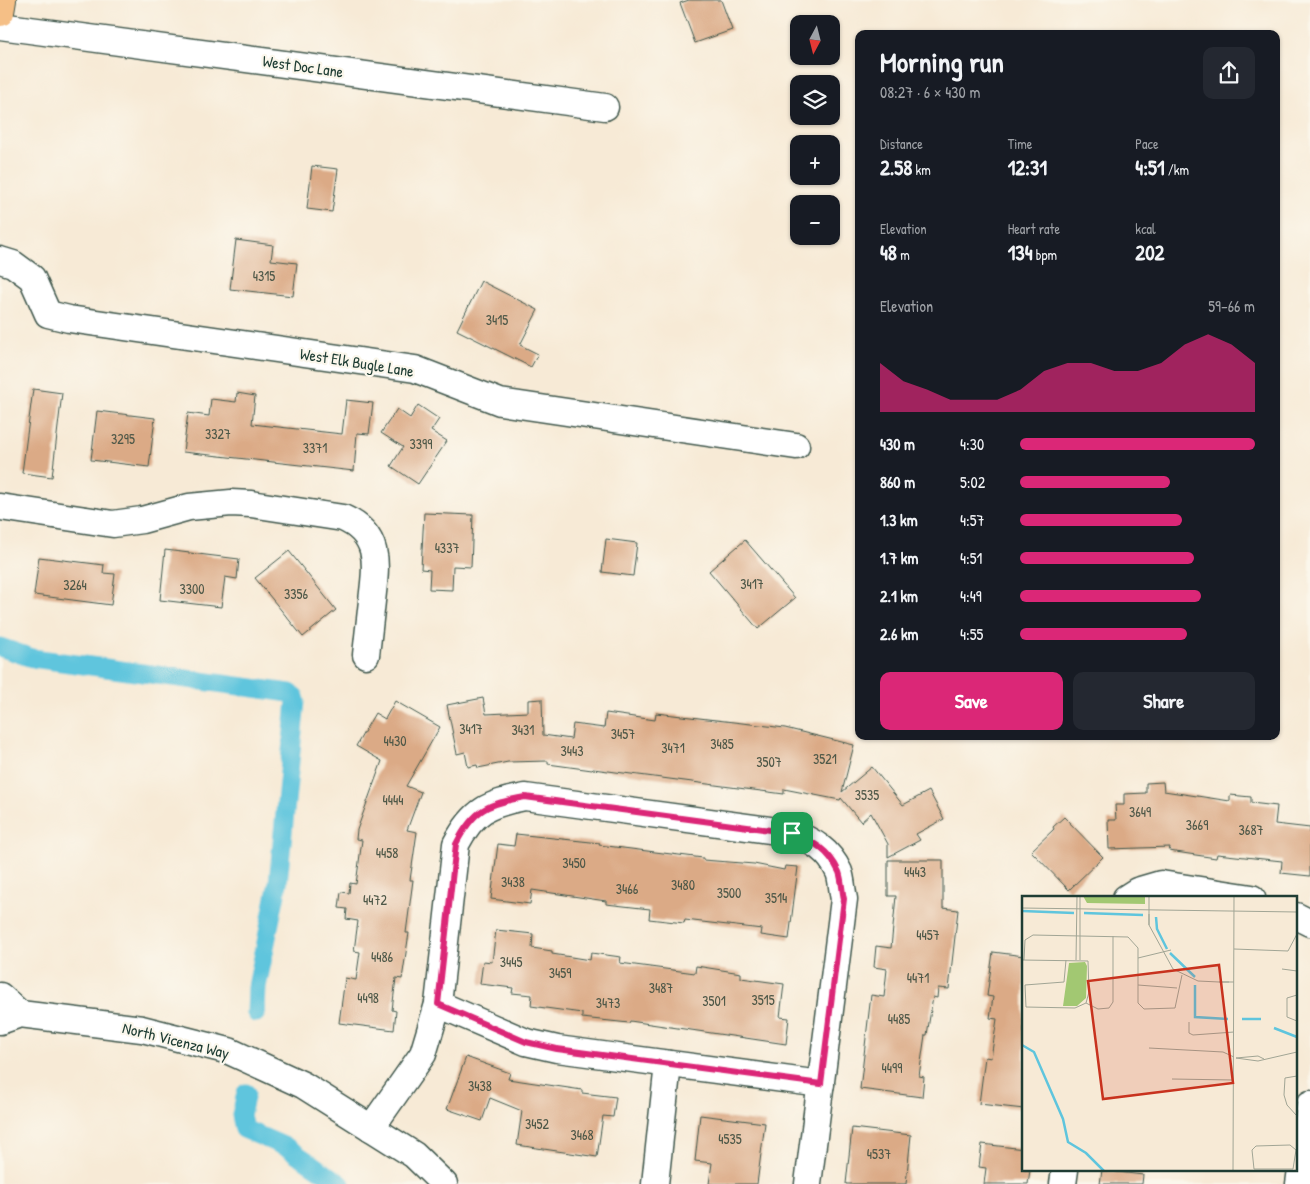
<!DOCTYPE html>
<html lang="en">
<head>
<meta charset="utf-8">
<style>
  :root { --surface:#171b24; --page:#242831; --text:#f1f3f6; --muted:#9ea1a6; --accent:#db2777 }
  body { margin:0; font-family:"Patrick Hand",sans-serif; background:var(--page); color:var(--text); height:100vh; display:flex; flex-direction:column; font-size:19px; white-space:nowrap }
  * { box-sizing:border-box; margin:0 }
  p { font-size:16px; color:var(--muted) }
  .icon { flex:none; width:28px; height:28px; fill:none; stroke:currentColor; stroke-width:2; stroke-linecap:round; stroke-linejoin:round }
  .map { position:relative; flex:1; overflow:hidden }
  .side { position:absolute; left:855px; top:30px; width:425px; height:710px; display:flex; flex-direction:column; background:var(--surface); border-radius:10px; box-shadow:0 1px 4px #0004 }
  .side>* { flex:none }
  .needle { width:32px; rotate:187deg }
  .controls { position:absolute; left:790px; top:15px; display:grid; gap:10px }
  .controls a { display:grid; place-items:center; width:50px; height:50px; border-radius:10px; background:var(--surface); box-shadow:0 1px 4px #0004; font-size:25px }
  .pin { position:absolute; display:grid; place-items:center; width:42px; height:42px; color:#fff; margin:-21px; border-radius:10px; box-shadow:0 2px 8px #0006 }
  .round { display:grid; place-items:center; flex:none; width:52px; height:52px; border-radius:10px; background:var(--page) }
  .head { display:flex; align-items:center; justify-content:space-between; height:85px; padding:0 25px }
  h1 { font-size:28px; font-weight:700; line-height:38px }
  .figures { display:grid; grid-template-columns:repeat(3,1fr); gap:8px; height:85px; padding:5px 25px }
  .figures div { display:grid; align-content:center }
  .figures b { font-size:21px; font-weight:700 }
  .figures small { font-size:14px; font-weight:400 }
  .figures p { font-size:14px }
  .chart { height:140px; padding:10px 25px }
  .chart p { display:flex; justify-content:space-between }
  .chart svg { width:100%; height:90px; margin-top:5px; fill:var(--accent); opacity:.7 }
  .primary-button { display:flex; gap:10px; margin-top:auto; padding:10px 25px }
  .primary-button a { flex:1; height:58px; border-radius:10px; background:var(--accent); color:#fff; font-size:20px; font-weight:700; line-height:58px; text-align:center }
  .primary-button a+a { background:var(--page); color:var(--text) }
  ul { padding:0 25px; list-style:none; font-size:16px }
  li { display:grid; grid-template-columns:80px 60px 1fr; align-items:center; height:38px }
  li i { height:12px; border-radius:6px; background:var(--accent) }
  .map>svg:first-child { display:block }
  .lines { fill:none; stroke-linecap:round; stroke-linejoin:round }
  .canal { stroke:#5fc5dd; stroke-width:19 }
  .building { fill:#dbaa86 }
  .minor-casing { stroke:#3f574c; stroke-width:29 }
  .major-casing { stroke:#3f574c; stroke-width:30 }
  .minor { stroke:#fff; stroke-width:26 }
  .major { stroke:#f5bf86; stroke-width:28 }
  .route-casing { stroke:#fff; stroke-width:10 }
  .route { stroke:#db2777; stroke-width:6 }
  .labels { text-anchor:middle; stroke-width:4.5; stroke-linejoin:round; paint-order:stroke }
  .number-label { font-size:14px; fill:#4e5848 }
  .street-label { font-size:16px; fill:#1f3d34; stroke:#fbf7ec }
  .inset-river { fill:none; stroke:#5fc5dd; stroke-width:2.5 }
  .inset-road { fill:none; stroke:#a1a595; stroke-width:1 }
  .view { fill:#c8321e; fill-opacity:0.15; stroke:#c8321e; stroke-width:2.5 }
  .inset-edge { fill:none; stroke:#1f3d34; stroke-width:2.5 }
</style>
</head>
<body>
<div class="map">
<svg width="1310" height="1184" viewBox="0 0 1310 1184">
  <rect width="100%" height="100%" fill="#fbf7ec"/>
  <filter id="ink" filterUnits="userSpaceOnUse"><feTurbulence type="fractalNoise" baseFrequency=".02" numOctaves="2"/><feDisplacementMap in="SourceGraphic" scale="10" xChannelSelector="R" yChannelSelector="G"/><feConvolveMatrix kernelMatrix="1 2 1 2 8 2 1 2 1" color-interpolation-filters="sRGB"/></filter>
  <filter id="wash" filterUnits="userSpaceOnUse"><feTurbulence type="fractalNoise" baseFrequency=".0096" numOctaves="4" result="noise"/><feDisplacementMap in="SourceGraphic" scale="20" xChannelSelector="R" yChannelSelector="G"/><feGaussianBlur stdDeviation="1.12" result="paint"/><feColorMatrix in="noise" values="0 0 0 0 0 0 0 0 0 0 0 0 0 0 0 0 0 1.4 0 .05"/><feComposite in="paint" operator="in"/></filter>
  <g filter="url(#wash)">
    <rect width="100%" height="100%" fill="#f7ead6"/>
    <g class="lines">
      <!-- canal -->
      <g class="canal">
        <path d="M0 647 32 658 290 693 295 697 296 701 278 883 257 987 256 1013"/>
        <path d="M246 1093 241 1115 244 1129 288 1148 341 1184"/>
      </g>
    </g>
    <g id="blocks">
      <!-- building -->
      <g class="building">
        <path d="M689 0H721L732 30 695 43 680 3Z"/>
        <path d="M312 166 338 169 332 212 307 209Z"/>
        <path d="M236 240 273 245 271 260 297 263 293 296 230 289Z"/>
        <path d="M481 281 538 310 520 345 538 354 531 367 457 330Z"/>
        <path d="M33 389 62 393 52 477 22 473Z"/>
        <path d="M237 393 255 396 252 424 342 434 346 400 373 403 369 434 357 433 354 471 183 452 188 413 209 416 211 399 236 402Z"/>
        <path d="M418 405 439 419 431 431 447 441 418 484 391 466 403 447 381 433 397 409 410 418Z"/>
        <path d="M97 411 155 418 149 467 91 460Z"/>
        <path d="M424 513 473 515 471 567 453 566 452 590 429 589 430 570 421 569Z"/>
        <path d="M606 539 637 543 633 576 602 572Z"/>
        <path d="M745 540 795 598 758 629 709 571Z"/>
        <path d="M165 550 239 559 237 579 225 577 221 607 160 600Z"/>
        <path d="M289 551 336 610 303 637 255 578Z"/>
        <path d="M39 557 104 565 103 573 115 574 111 605 34 595Z"/>
        <path d="M483 698 486 714 528 712V700L542 699 543 735 571 739 573 724 604 728 606 713 655 720 656 713 785 728 854 745 842 792 872 767 903 805 929 791 944 819 916 834 920 840 888 857V844L871 813 861 822 841 798 840 800 784 789V794L593 769 592 770 548 764V761L508 762 478 768 477 765 468 767 465 752 457 754 447 705Z"/>
        <path d="M395 701 440 727 406 786 421 792 407 830 417 832 410 880H413L406 933H409L402 979 396 978 392 1010 396 1011 394 1030 339 1023 345 978 356 980 360 952 354 951 358 921 346 919 347 909 339 908 341 892 349 893 350 883 356 884 362 840 356 839 357 830 382 761 356 746 375 713 385 719Z"/>
        <path d="M1163 782 1164 791 1230 801V795L1251 797V803L1277 806 1275 824 1310 828V876L1281 873 1282 861 1217 854 1216 858 1169 851 1170 847 1109 849 1108 820H1116L1115 805H1124V794L1146 793V783Z"/>
        <path d="M1064 817 1103 857 1069 890 1031 851 1054 829 1053 827Z"/>
        <path d="M516 834 600 843 599 845 703 858V860L754 864 784 870 785 866 798 867 789 939 761 935 762 929 685 920 684 923 649 919 650 909 606 904V901L532 890 530 904 491 899 498 844 514 846Z"/>
        <path d="M888 860H943V908L958 910 949 989 938 988 937 998 933 997 927 1035H925L919 1076 924 1077 922 1097 860 1089 871 995 884 997 887 969 874 967 876 946 891 948 896 896H888Z"/>
        <path d="M496 930 533 934 532 948 552 951V954L590 960 591 953 621 957 620 963 695 973 696 966 741 973V978L784 984 780 1017 789 1018 786 1044 630 1021 629 1023 582 1018V1013L531 1006 532 995 512 993 513 988 480 984 483 961 492 962Z"/>
        <path d="M993 952 1024 956V1109L979 1104 985 1057 991 1058 997 1019 990 1018 993 997 987 996Z"/>
        <path d="M466 1057 510 1073 508 1079 582 1090V1093L616 1097 613 1117 603 1116 597 1157 517 1145 522 1111 490 1098 482 1121 447 1109Z"/>
        <path d="M700 1115 765 1123 757 1184H709L712 1163 695 1161Z"/>
        <path d="M852 1128 911 1135 906 1184H846Z"/>
        <path d="M982 1144 1024 1149V1170H1030L1028 1184H984L986 1168 979 1167Z"/>
        <path d="M1102 1170 1143 1175 1142 1184H1100Z"/>
      </g>
    </g>
  </g>
  <g filter="url(#ink)">
    <use href="#blocks" fill-opacity="0" stroke="#3f574c" stroke-width="1"/>
    <g class="lines">
      <!-- minor casing -->
      <g class="minor-casing">
        <g id="minor">
          <path d="M0 26 605 107"/>
          <path d="M0 260 13 264 32 278 48 314 69 319 415 369 500 402 796 446"/>
          <path d="M0 507 113 524 142 520 189 507 231 503 251 504 343 518C382 535 376 566 372 601 370 619 368 637 366 655"/>
          <path d="M1126 898 1137 891 1161 884 1252 898"/>
          <path d="M1296 916 1310 923"/>
          <path d="M0 996 20 1014 0 1021"/>
          <path d="M438 1004 526 1042 557 1049 821 1084"/>
          <path d="M20 1014 142 1029 229 1051 303 1085 414 1155 444 1184"/>
          <path d="M371 1128 423 1054 438 1004 456 844C474 810 488 804 525 797L792 833C813 841 829 850 839 872 842 880 842 891 844 899L808 1184"/>
          <path d="M655 1184 668 1064"/>
          <path d="M1063 1184 1065 1170"/>
          <path d="M1299 1184 1310 1104"/>
        </g>
      </g>
      <!-- major casing -->
      <g class="major-casing">
        <path id="major" d="M0 12 2 0"/>
      </g>
      <!-- minor -->
      <use href="#minor" class="minor"/>
      <!-- major -->
      <use href="#major" class="major"/>
    </g>
  </g>
  <g class="lines" filter="url(#ink)">
    <!-- route casing -->
    <g class="route-casing">
      <path id="route" d="M525 797 792 833C813 841 829 850 839 872 842 880 842 891 844 899L821 1084 557 1049 526 1042 438 1004 456 844C474 809 487 804 525 797Z"/>
    </g>
    <!-- route -->
    <use href="#route" class="route"/>
  </g>
  <g class="labels">
    <!-- number labels -->
    <g class="number-label">
      <text x="264" y="281">4315</text>
      <text x="497" y="325">3415</text>
      <text x="218" y="439">3327</text>
      <text x="123" y="444">3295</text>
      <text x="421" y="449">3399</text>
      <text x="315" y="453">3371</text>
      <text x="447" y="553">4337</text>
      <text x="752" y="589">3417</text>
      <text x="75" y="590">3264</text>
      <text x="192" y="594">3300</text>
      <text x="296" y="599">3356</text>
      <text x="471" y="734">3417</text>
      <text x="523" y="735">3431</text>
      <text x="623" y="739">3457</text>
      <text x="395" y="746">4430</text>
      <text x="722" y="749">3485</text>
      <text x="673" y="753">3471</text>
      <text x="572" y="756">3443</text>
      <text x="825" y="764">3521</text>
      <text x="769" y="767">3507</text>
      <text x="867" y="800">3535</text>
      <text x="393" y="805">4444</text>
      <text x="1140" y="817">3649</text>
      <text x="1197" y="830">3669</text>
      <text x="1251" y="835">3687</text>
      <text x="387" y="858">4458</text>
      <text x="574" y="868">3450</text>
      <text x="915" y="877">4443</text>
      <text x="513" y="887">3438</text>
      <text x="683" y="890">3480</text>
      <text x="627" y="894">3466</text>
      <text x="729" y="898">3500</text>
      <text x="776" y="903">3514</text>
      <text x="375" y="905">4472</text>
      <text x="928" y="940">4457</text>
      <text x="382" y="962">4486</text>
      <text x="511" y="967">3445</text>
      <text x="560" y="978">3459</text>
      <text x="918" y="983">4471</text>
      <text x="661" y="993">3487</text>
      <text x="368" y="1003">4498</text>
      <text x="763" y="1005">3515</text>
      <text x="714" y="1006">3501</text>
      <text x="608" y="1008">3473</text>
      <text x="899" y="1024">4485</text>
      <text x="892" y="1073">4499</text>
      <text x="480" y="1091">3438</text>
      <text x="537" y="1129">3452</text>
      <text x="582" y="1140">3468</text>
      <text x="730" y="1144">4535</text>
      <text x="879" y="1159">4537</text>
    </g>
    <!-- street labels -->
    <g class="street-label">
      <text transform="translate(303 66) rotate(8)" y="6">West Doc Lane</text>
      <text transform="translate(357 362) rotate(9)" y="6">West Elk Bugle Lane</text>
      <text transform="translate(176 1040) rotate(14)" y="6">North Vicenza Way</text>
    </g>
  </g>
  <!-- overview -->
  <g transform="translate(1022 896)">
    <rect width="275" height="275" fill="#f7ead6"/>
    <path d="M61 0H123V8L65 7ZM63 66 65 70 64 102 55 110H41L47 67Z" fill="#a2c872"/>
    <path class="inset-river" d="M0 15 52 17M62 17 121 19M134 21 135 33 145 53M148 57 173 81M173 89V121L206 123M220 123H239M252 132 275 141M0 149 12 156 41 223 46 246 64 257 82 275"/>
    <path class="inset-road" d="M0 12 275 16M127 18V29V0M127 29 151 73 176 85 197 86M212 53 266 55 275 38M116 62 149 54M0 64 66 65 67 96 64 107M2 64 3 44 11 39 106 41 116 52V107L122 113 153 112 160 79M44 64 42 86 3 89 4 111 53 112 64 107 76 113 87 112 91 106V40M54 64 55 0M58 64V0M260 73 275 75M207 86H197H212M116 89 155 92M275 99 265 102V121L275 125M167 126V137L171 139 212 136M127 152 201 156 212 161M242 163 236 160 214 162 236 165 275 156M275 180 263 182 262 199 265 209 275 220M150 183 211 184M268 249 274 254 271 273H232L230 254 234 250ZM211 275 212 0"/>
    <path class="view" d="M197 69 211 187 81 203 66 85Z"/>
    <rect width="275" height="275" class="inset-edge"/>
  </g>
</svg>
<div class="controls">
<a><svg class="needle" viewBox="-14 -14 28 28"><path d="M0-13l5 13h-10z" fill="#e53935"/><path d="M0 13l5-13h-10z" fill="#9ea1a6"/></svg></a>
<a><svg class="icon" aria-label="layers" viewBox="0 0 24 24"><path d="M12 4l9 5-9 5-9-5zM3 14l9 5 9-5"/></svg></a>
<a>+</a>
<a>−</a>
</div>
<div class="pin" style="left:792px;top:833px;background:#1e9e55"><svg class="icon" aria-label="arrive" viewBox="0 0 24 24"><path d="M6 21V4h12l-3 4 3 4H6"/></svg></div>
<section class="side">
<div class="head"><div><h1>Morning run</h1><p>08:27 · 6 × 430 m</p></div><a class="round"><svg class="icon" aria-label="share" viewBox="0 0 24 24"><path d="M12 15V3M7 8l5-5 5 5M5 13v7h14v-7"/></svg></a></div>
<div class="figures">
<div><p>Distance</p><b>2.58<small> km</small></b></div>
<div><p>Time</p><b>12:31</b></div>
<div><p>Pace</p><b>4:51<small> /km</small></b></div>
</div>
<div class="figures">
<div><p>Elevation</p><b>48<small> m</small></b></div>
<div><p>Heart rate</p><b>134<small> bpm</small></b></div>
<div><p>kcal</p><b>202</b></div>
</div>
<div class="chart"><p><span>Elevation</span>59–66 m</p>
<svg viewBox="0 0 160 44" preserveAspectRatio="none"><path d="M0 44V20L10 29L20 33L30 38L40 38L50 38L60 33L70 24L80 20L90 20L100 24L110 24L120 20L130 11L140 6L150 11L160 20V44z"/></svg>
</div>
<ul>
<li><b>430 m</b>4:30<i style="width:100%"></i></li>
<li><b>860 m</b>5:02<i style="width:64%"></i></li>
<li><b>1.3 km</b>4:57<i style="width:69%"></i></li>
<li><b>1.7 km</b>4:51<i style="width:74%"></i></li>
<li><b>2.1 km</b>4:49<i style="width:77%"></i></li>
<li><b>2.6 km</b>4:55<i style="width:71%"></i></li>
</ul>
<div class="primary-button"><a>Save</a><a>Share</a></div>
</section>
</div>
</body>
</html>
